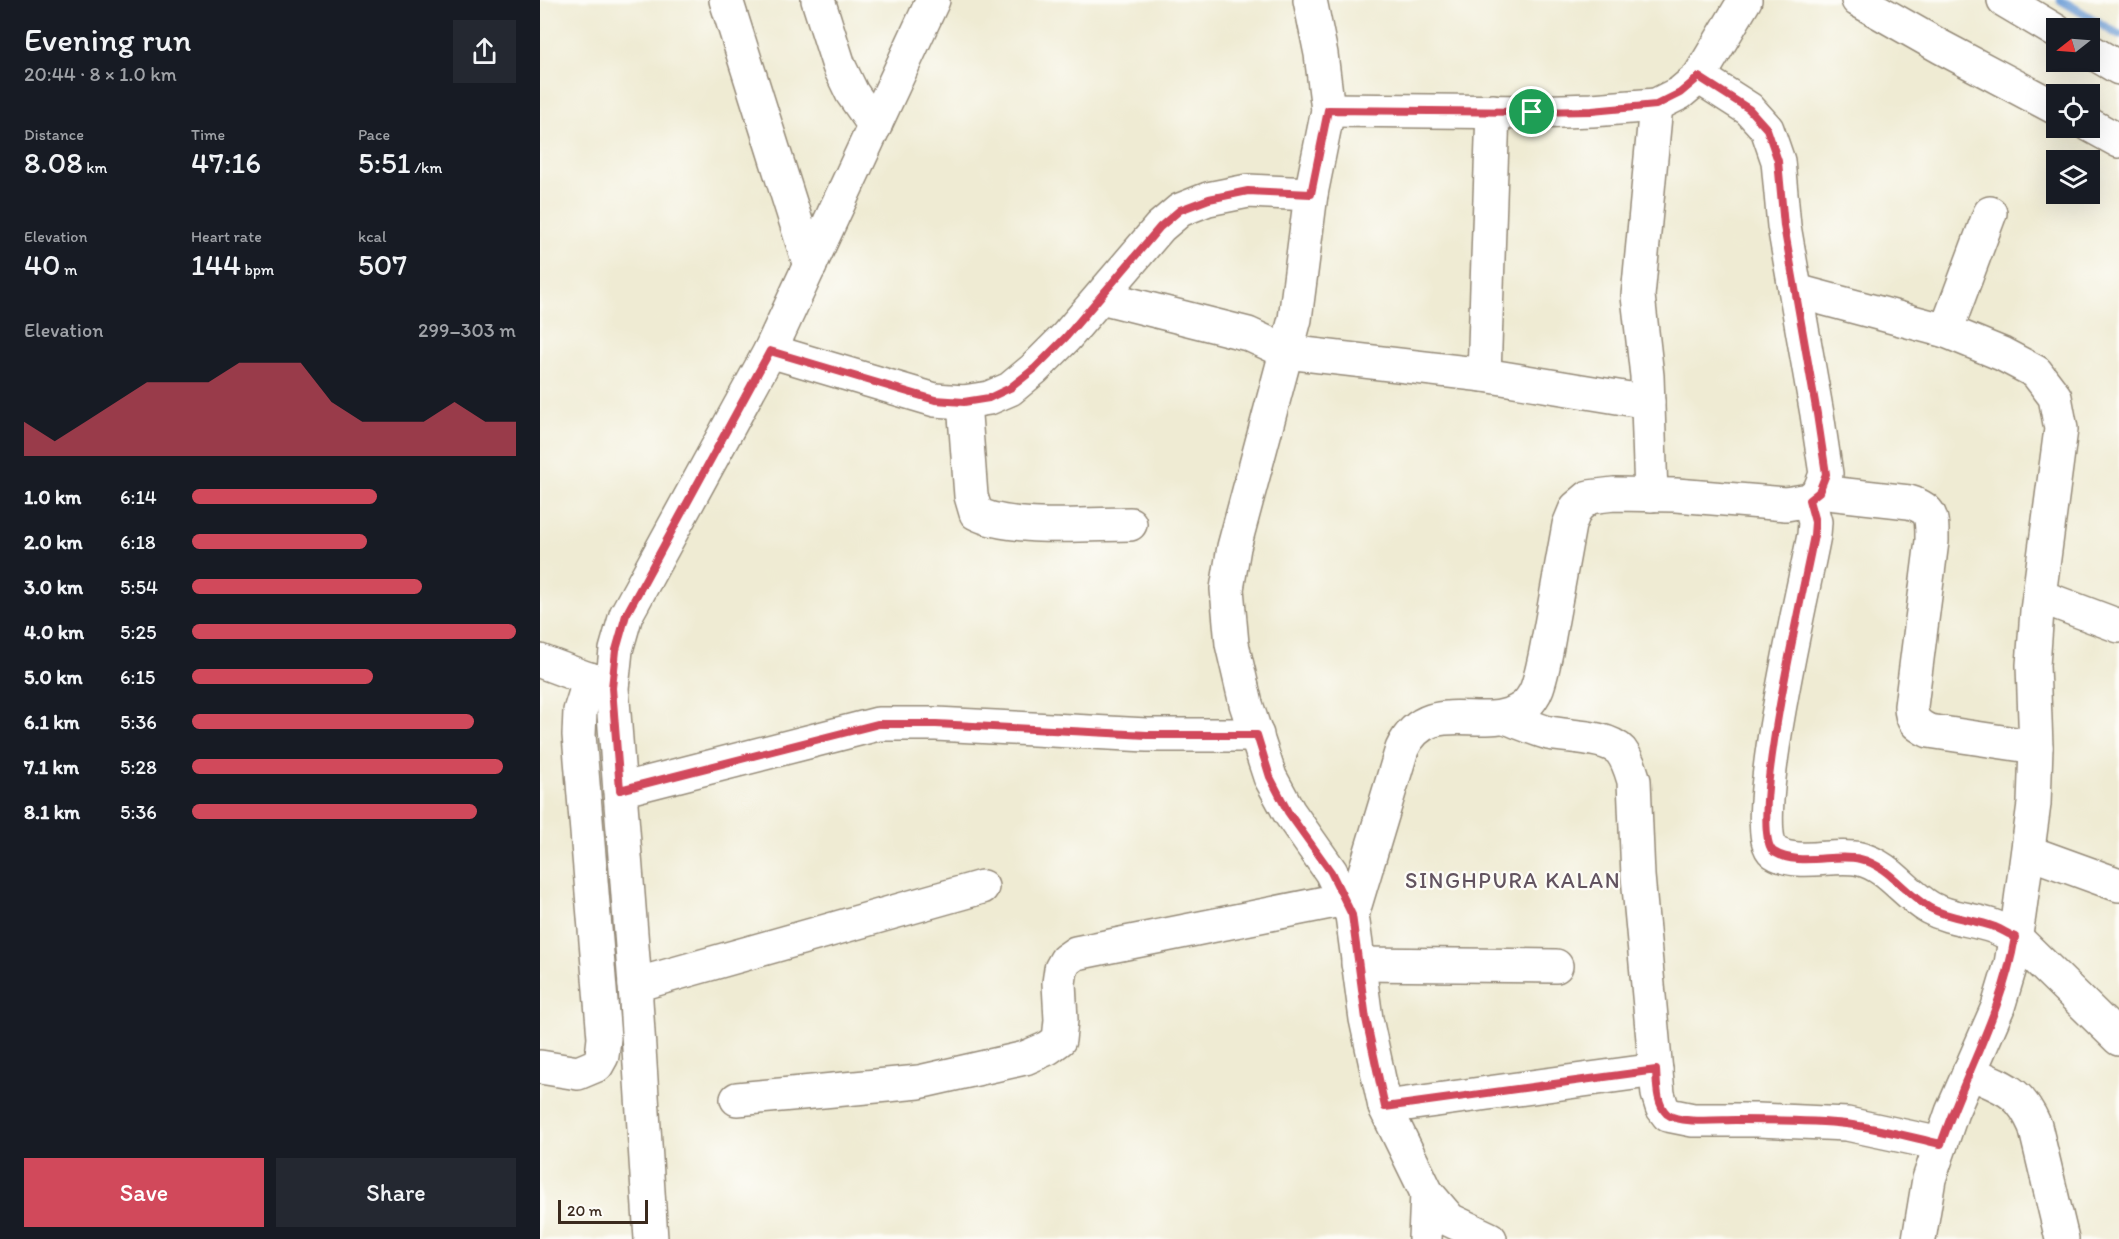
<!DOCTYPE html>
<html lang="en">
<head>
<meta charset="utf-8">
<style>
  :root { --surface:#171b24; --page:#242831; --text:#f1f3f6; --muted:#9ea1a6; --accent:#d1495b }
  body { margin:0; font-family:Itim,sans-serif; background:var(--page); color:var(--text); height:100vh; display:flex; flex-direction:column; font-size:22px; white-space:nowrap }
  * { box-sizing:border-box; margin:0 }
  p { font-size:20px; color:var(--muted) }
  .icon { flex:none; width:33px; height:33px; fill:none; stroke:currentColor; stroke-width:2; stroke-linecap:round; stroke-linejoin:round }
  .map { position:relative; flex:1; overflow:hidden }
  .panel { display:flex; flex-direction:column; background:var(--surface); width:540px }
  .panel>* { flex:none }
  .needle { width:39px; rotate:253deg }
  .tools { position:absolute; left:1506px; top:18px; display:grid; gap:12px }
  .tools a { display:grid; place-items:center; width:54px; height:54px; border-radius:0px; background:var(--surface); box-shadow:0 6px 24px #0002; font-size:30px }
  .scale { position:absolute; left:18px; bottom:15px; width:90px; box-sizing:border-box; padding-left:6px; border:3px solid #3b2a1e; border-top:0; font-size:16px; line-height:21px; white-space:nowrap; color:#3b2a1e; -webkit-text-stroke:4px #fdfcf7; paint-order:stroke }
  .pin { position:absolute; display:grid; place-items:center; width:51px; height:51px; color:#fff; margin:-26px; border:3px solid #fff; border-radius:50%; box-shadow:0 2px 6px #0007 }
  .round { display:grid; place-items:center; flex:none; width:63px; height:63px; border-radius:0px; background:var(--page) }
  .summary { display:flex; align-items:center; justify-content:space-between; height:102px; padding:0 24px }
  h1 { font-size:33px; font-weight:600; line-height:45px }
  .figures { display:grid; grid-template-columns:repeat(3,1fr); gap:9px; height:102px; padding:6px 24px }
  .figures div { display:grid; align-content:center }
  .figures b { font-size:30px; font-weight:600 }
  .figures small { font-size:16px; font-weight:400 }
  .figures p { font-size:16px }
  .chart { height:168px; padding:12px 24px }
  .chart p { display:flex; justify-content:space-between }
  .chart svg { width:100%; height:108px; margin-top:6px; fill:var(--accent); opacity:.7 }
  .button { display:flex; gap:12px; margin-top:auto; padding:12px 24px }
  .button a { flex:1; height:69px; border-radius:0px; background:var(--accent); color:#fff; font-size:24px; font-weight:600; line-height:69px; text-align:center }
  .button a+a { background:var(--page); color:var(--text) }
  ul { padding:0 24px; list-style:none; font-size:20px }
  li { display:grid; grid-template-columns:96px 72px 1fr; align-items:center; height:45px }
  li i { height:15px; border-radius:8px; background:var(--accent) }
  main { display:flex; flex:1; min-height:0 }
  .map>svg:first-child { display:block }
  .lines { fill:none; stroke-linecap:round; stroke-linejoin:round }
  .stream { stroke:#6c9dd7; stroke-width:9 }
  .minor-casing { stroke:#958a78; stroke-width:36 }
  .minor { stroke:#fff; stroke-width:33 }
  .route-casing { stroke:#fff; stroke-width:12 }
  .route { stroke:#d1495b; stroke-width:8 }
  .labels { text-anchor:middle; stroke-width:4.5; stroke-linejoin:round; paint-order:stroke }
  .quarter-label { font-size:22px; letter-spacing:1.5px; fill:#635460; stroke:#fdfcf7 }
</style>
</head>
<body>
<main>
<section class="panel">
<div class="summary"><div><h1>Evening run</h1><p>20:44 · 8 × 1.0 km</p></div><a class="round"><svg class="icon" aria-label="share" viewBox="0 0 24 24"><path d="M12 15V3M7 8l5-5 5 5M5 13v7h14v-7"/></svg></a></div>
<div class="figures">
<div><p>Distance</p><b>8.08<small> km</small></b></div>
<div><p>Time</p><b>47:16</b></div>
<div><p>Pace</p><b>5:51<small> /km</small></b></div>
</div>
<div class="figures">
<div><p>Elevation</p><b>40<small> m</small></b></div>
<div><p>Heart rate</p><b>144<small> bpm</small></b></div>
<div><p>kcal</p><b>507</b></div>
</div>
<div class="chart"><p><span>Elevation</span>299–303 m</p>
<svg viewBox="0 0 160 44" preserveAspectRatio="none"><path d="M0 44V30L10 38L20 30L30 22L40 14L50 14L60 14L70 6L80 6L90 6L100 22L110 30L120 30L130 30L140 22L150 30L160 30V44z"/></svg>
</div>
<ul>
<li><b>1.0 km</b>6:14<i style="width:57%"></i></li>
<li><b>2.0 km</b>6:18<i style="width:54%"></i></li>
<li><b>3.0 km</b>5:54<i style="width:71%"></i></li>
<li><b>4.0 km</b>5:25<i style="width:100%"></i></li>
<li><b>5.0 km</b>6:15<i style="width:56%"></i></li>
<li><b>6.1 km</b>5:36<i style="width:87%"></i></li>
<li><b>7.1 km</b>5:28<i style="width:96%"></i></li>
<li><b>8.1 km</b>5:36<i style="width:88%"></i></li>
</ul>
<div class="button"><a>Save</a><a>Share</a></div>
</section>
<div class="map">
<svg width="1579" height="1239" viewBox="0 0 1579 1239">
  <rect width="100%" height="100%" fill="#fdfcf7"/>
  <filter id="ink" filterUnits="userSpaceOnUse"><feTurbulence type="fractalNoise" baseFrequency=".0167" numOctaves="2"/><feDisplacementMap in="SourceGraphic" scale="12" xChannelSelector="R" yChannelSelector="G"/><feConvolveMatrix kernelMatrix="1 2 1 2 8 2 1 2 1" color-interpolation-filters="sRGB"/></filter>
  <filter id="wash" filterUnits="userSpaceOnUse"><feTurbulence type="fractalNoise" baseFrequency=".008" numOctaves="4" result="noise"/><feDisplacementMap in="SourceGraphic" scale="24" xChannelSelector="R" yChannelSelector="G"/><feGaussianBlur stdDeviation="1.35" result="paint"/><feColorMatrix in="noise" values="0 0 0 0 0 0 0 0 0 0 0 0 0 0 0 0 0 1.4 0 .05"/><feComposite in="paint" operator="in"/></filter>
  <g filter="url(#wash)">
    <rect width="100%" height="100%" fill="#efebd3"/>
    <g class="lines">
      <!-- stream -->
      <path class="stream" d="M1521 0 1579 35"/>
    </g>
  </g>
  <g filter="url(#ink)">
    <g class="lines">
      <!-- minor casing -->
      <g class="minor-casing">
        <g id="minor">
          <path d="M186 0 270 266"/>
          <path d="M278 0 299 66 312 93 335 126"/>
          <path d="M770 0 781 54 788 110 771 194 755 319 694 547 687 589 692 644 706 704 730 777 749 812 791 872 812 915 826 1019 845 1107 887 1193 910 1220 950 1239"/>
          <path d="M1318 0 1401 47 1516 108"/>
          <path d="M1464 0 1516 31"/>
          <path d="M1550 51 1579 68"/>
          <path d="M788 110 992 112 1052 110 1116 105 1140 93 1159 77 1205 0"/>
          <path d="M1550 125 1579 141"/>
          <path d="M1256 291 1406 331 1462 354 1496 372 1515 397 1521 429 1497 611 1493 665 1496 747 1494 804 1479 915 1471 964 1458 1007 1412 1112 1389 1179 1379 1239"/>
          <path d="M561 297 708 334 747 352 944 375 1108 402"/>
          <path d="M1406 331 1450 213"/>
          <path d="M230 351 395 400 424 402 449 398 470 389 494 369 526 337 620 227 640 210 668 199 708 191 771 194"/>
          <path d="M944 375 953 111"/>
          <path d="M424 402 431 496 436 513C469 531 550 524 590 524"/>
          <path d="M1279 492 1369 502C1393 509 1392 518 1392 541L1371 706C1371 720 1376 725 1389 731L1496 747"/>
          <path d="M1111 495 1107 376 1098 296 1116 105"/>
          <path d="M1269 500 1275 522 1274 535C1267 576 1205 832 1234 852 1257 867 1295 853 1320 859 1349 866 1364 893 1390 908 1410 919 1434 919 1455 927 1462 930 1468 934 1475 937L1579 1039"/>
          <path d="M1499 596 1579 626"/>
          <path d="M0 661 70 687"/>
          <path d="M965 717C980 722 994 729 1009 733 1029 737 1067 736 1081 751 1088 760 1091 771 1094 781L1098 876 1118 1094 1122 1107 1128 1115 1153 1120H1217L1307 1124 1401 1144"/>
          <path d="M80 790 338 724H396L607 735H717"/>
          <path d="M1488 852 1579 885"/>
          <path d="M812 915 862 749C888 692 947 736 984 707 989 703 995 694 997 688 1004 668 1007 646 1011 625 1017 592 1023 558 1029 525L1036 508 1049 497 1074 494 1136 495 1246 504 1269 500 1279 492 1286 474 1277 414 1244 226 1238 161 1227 129 1209 109 1159 77"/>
          <path d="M818 964 1016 966"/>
          <path d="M95 985 442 887"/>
          <path d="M0 1067 38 1073 57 1065 62 1056 64 1038 39 735 40 711 50 679"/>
          <path d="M1429 1072C1463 1088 1479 1089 1495 1126L1522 1239"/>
          <path d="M197 1099 379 1082 485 1058 508 1048 519 1040 521 1020 519 983 521 969 526 960 536 953 805 899"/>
          <path d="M845 1107 1116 1070"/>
          <path d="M111 1239 95 985 72 688 76 650 86 615 230 351 393 0"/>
          <path d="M885 1239 887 1193"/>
        </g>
      </g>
      <!-- minor -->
      <use href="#minor" class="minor"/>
    </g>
  </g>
  <g class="lines" filter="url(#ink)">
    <!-- route casing -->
    <g class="route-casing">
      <path id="route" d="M1159 77 1209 109 1227 129 1238 161 1244 226 1277 414 1286 474 1279 492 1269 500 1275 522 1274 535C1267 576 1205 832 1234 852 1258 867 1295 853 1320 859 1349 866 1364 893 1390 908 1410 919 1434 919 1455 927 1462 930 1468 934 1475 937 1463 1010 1425 1074 1401 1144 1370 1137 1338 1128 1306 1124 1270 1120 1232 1120 1195 1120 1179 1120 1139 1124 1127 1114 1116 1104 1117 1083 1116 1070L845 1107 826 1019 812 915 791 872 748 812 730 777 717 735H607L396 724H338L80 790 72 688 76 650 86 615 230 351 395 400 424 402 449 398 470 388 494 369 526 337 620 227 640 210 669 199 708 191 771 194 788 110 992 112 1052 111 1116 105 1140 93Z"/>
    </g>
    <!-- route -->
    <use href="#route" class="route"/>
  </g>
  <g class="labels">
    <!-- quarter labels -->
    <g class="quarter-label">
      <text x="973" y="888">SINGHPURA KALAN</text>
    </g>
  </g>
</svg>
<div class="tools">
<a><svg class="needle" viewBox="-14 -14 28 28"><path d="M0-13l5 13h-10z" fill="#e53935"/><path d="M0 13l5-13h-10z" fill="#9ea1a6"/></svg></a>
<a><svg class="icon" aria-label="locate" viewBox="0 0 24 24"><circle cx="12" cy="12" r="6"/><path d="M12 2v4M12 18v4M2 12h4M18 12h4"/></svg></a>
<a><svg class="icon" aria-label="layers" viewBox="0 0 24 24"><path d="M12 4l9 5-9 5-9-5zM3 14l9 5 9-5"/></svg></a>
</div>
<div class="scale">20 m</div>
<div class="pin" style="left:992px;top:112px;background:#1e9e55"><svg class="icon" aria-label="arrive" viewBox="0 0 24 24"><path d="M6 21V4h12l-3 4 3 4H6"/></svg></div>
</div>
</main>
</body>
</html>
